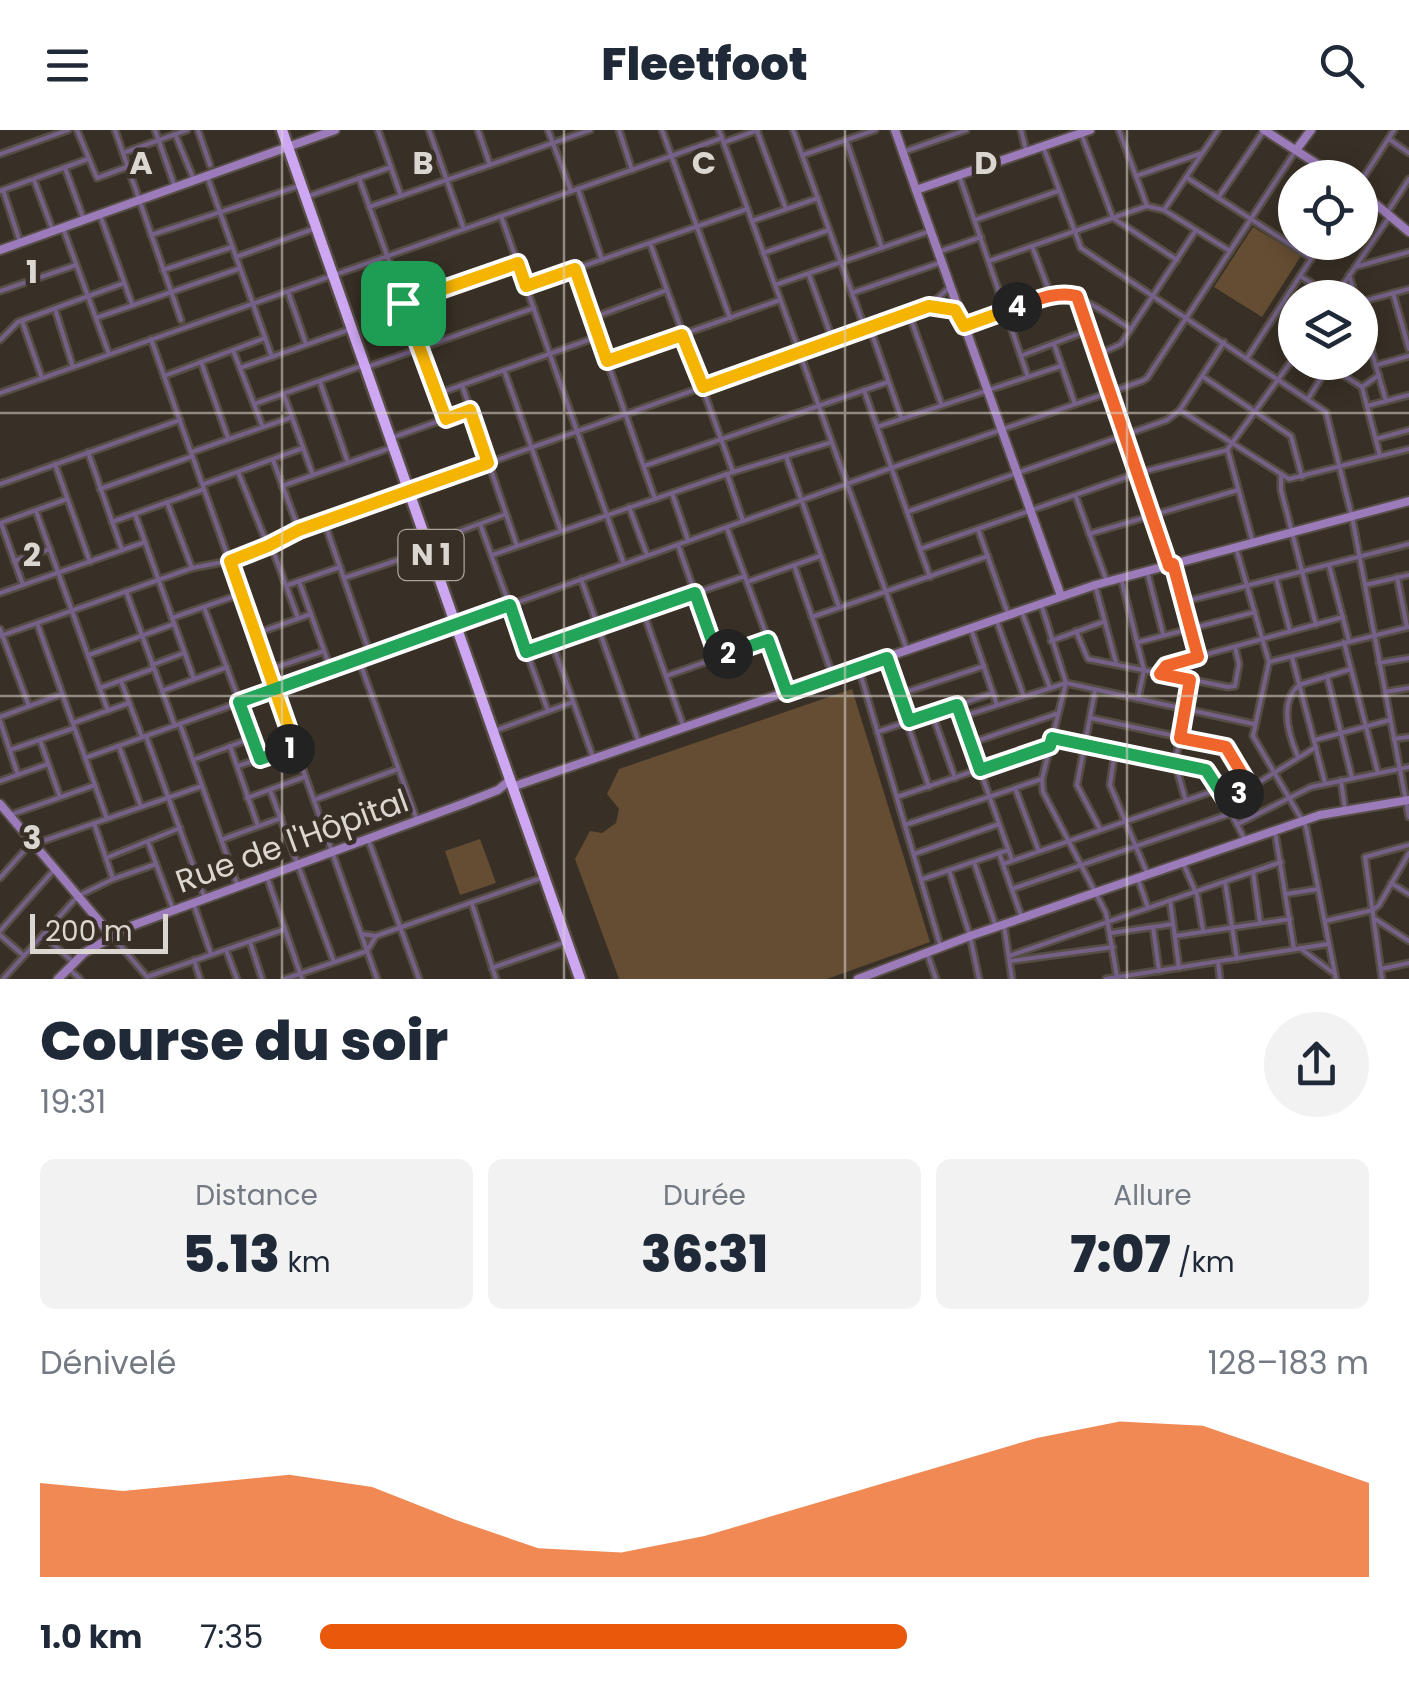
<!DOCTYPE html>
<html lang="fr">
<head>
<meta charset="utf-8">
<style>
  :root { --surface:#fff; --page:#f2f2f3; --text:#1f2937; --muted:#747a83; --accent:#ea580c }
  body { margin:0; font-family:Poppins,sans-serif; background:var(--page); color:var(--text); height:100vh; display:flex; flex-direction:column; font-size:38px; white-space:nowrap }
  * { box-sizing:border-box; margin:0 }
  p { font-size:32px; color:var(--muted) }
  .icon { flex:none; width:55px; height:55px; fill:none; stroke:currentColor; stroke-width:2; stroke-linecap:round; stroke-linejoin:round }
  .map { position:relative; height:849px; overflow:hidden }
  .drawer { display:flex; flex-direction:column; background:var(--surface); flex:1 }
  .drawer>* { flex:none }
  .fabs { position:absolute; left:1278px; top:30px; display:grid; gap:20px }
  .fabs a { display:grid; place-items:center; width:100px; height:100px; border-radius:50%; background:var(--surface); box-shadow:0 5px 25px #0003; font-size:50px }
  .scale { position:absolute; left:30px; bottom:25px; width:138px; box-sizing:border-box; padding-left:10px; border:5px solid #dcd6d0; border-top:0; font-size:28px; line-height:35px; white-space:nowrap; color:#dcd6d0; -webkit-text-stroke:8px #383026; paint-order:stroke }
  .pin { position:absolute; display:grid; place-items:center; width:85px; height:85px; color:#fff; margin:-42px; border-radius:20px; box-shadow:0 5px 15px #0006 }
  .km { position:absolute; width:50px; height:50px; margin:-25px; border-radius:50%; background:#222; color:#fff; font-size:28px; line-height:50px; text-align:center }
  .round { display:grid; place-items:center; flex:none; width:105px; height:105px; border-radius:52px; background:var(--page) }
  .headline { display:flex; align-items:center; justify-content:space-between; height:170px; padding:0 40px }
  h1 { font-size:55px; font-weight:800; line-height:75px }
  .stats { display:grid; grid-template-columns:repeat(3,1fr); gap:15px; height:170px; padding:10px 40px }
  .stats div { display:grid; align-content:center; border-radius:15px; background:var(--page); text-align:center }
  .stats b { font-size:50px; font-weight:800 }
  .stats small { font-size:28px; font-weight:400 }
  .stats p { font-size:28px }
  .chart { height:280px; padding:20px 40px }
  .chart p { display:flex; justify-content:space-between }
  .chart svg { width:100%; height:180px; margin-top:10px; fill:var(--accent); opacity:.7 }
  ul { padding:0 40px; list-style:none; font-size:32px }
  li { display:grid; grid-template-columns:160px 120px 1fr; align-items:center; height:75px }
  li i { height:25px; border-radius:12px; background:var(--accent) }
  header { display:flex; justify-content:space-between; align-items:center; height:130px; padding:0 40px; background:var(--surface); font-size:45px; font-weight:800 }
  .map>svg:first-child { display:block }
  .green { fill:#644d32 }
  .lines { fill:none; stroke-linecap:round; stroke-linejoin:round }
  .street-casing { stroke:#564e45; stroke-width:9 }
  .secondary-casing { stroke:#564e45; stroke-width:12 }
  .highway-casing { stroke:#564e45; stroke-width:15 }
  .street { stroke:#756188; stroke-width:4 }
  .secondary { stroke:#9b7bb9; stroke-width:8 }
  .highway { stroke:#cea7f3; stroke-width:10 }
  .split-1-casing { stroke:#fff; stroke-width:20 }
  .split-2-casing { stroke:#fff; stroke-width:20 }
  .split-3-casing { stroke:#fff; stroke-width:20 }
  .split-4-casing { stroke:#fff; stroke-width:20 }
  .split-5-casing { stroke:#fff; stroke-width:20 }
  .split-1 { stroke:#f5b400; stroke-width:12 }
  .split-2 { stroke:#22a559; stroke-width:12 }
  .split-3 { stroke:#22a559; stroke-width:12 }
  .split-4 { stroke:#f0652b; stroke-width:12 }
  .split-5 { stroke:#f5b400; stroke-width:12 }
  .grid { fill:none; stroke:#dcd6d0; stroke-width:2.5; stroke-opacity:0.55 }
  .labels { text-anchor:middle; stroke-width:9; stroke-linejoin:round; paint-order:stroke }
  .shield { fill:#383026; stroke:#aba49d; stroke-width:2.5 }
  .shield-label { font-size:30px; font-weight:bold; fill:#dcd6d0 }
  .street-label { font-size:32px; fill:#dcd6d0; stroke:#383026 }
  .grid-label { font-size:32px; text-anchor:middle; font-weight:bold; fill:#dcd6d0; stroke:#383026; stroke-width:9; stroke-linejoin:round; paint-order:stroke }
</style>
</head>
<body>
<header><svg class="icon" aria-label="menu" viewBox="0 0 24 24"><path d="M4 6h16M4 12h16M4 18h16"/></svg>Fleetfoot<svg class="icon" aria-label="search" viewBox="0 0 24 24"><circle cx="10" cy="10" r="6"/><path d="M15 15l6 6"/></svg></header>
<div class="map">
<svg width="1409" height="849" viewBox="0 0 1409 849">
  <rect width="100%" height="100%" fill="#383026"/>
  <!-- green -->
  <g class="green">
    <path d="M1253 97 1301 126 1262 187 1214 157Z"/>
    <path d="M852 559 930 812 827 849H619L575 729 590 701 602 703 616 693 619 679 607 664 619 639Z"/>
    <path d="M480 709 496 753 460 765 445 721Z"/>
  </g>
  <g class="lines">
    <!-- street casing -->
    <g class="street-casing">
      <g id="street">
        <path d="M77 0 97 48 127 37"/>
        <path d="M115 0 181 190"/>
        <path d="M155 0 175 57"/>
        <path d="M198 0 210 35"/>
        <path d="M378 0 401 66"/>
        <path d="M429 0 464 99"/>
        <path d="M478 0 490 35"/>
        <path d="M548 0 571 61"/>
        <path d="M619 0 632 40"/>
        <path d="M662 0 730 188"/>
        <path d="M719 0 907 520"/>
        <path d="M793 0 865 199"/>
        <path d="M1021 0 1026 20"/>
        <path d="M1119 0 1147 76"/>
        <path d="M757 1 786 79"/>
        <path d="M1081 3 1113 88 1177 130"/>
        <path d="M175 4 194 50"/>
        <path d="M1389 9 1409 23"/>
        <path d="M846 10 882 118"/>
        <path d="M725 12 758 0"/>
        <path d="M1044 19 1081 118 1326 282 1352 387 1409 687"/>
        <path d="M903 22 966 0"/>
        <path d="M123 23 187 0"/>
        <path d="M0 24 68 0"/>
        <path d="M803 25 875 0"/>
        <path d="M65 38 84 90"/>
        <path d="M207 46 272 227"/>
        <path d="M1136 46 1202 23"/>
        <path d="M1186 47 1311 128"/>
        <path d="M359 48 446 289"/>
        <path d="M960 48 1028 247"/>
        <path d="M34 50 53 101"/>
        <path d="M1360 53 1394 0"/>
        <path d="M578 59 602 130"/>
        <path d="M3 60 20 112"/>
        <path d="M0 61 88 29"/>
        <path d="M306 67 391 37"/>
        <path d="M1218 68 1263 2"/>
        <path d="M369 77 590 0"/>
        <path d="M1164 80 1218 0"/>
        <path d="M1387 83 1409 49"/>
        <path d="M100 85 132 174"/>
        <path d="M501 86 624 434"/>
        <path d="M975 90 1058 61"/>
        <path d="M752 91 818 68"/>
        <path d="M63 98 109 224"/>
        <path d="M151 105 299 56"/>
        <path d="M650 113 733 342"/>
        <path d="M1032 116 1050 163"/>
        <path d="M938 122 981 107"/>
        <path d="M763 123 829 100"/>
        <path d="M236 127 316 98"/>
        <path d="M989 131 1147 76 1164 80 1230 121"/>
        <path d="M1355 137 1409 122"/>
        <path d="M575 139 655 369"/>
        <path d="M163 140 232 117"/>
        <path d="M809 145 833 211"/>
        <path d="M1349 145 1356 168"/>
        <path d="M1300 146 1334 167"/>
        <path d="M775 155 930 101"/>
        <path d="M526 156 747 79"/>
        <path d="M0 161 76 135"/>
        <path d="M288 162 306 214"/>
        <path d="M852 163 942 132"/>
        <path d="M1393 163 1409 219"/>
        <path d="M1077 166 1169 436"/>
        <path d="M1334 168 1390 86"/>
        <path d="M1360 172 1409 159"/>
        <path d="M403 173 517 133"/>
        <path d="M934 176H948L958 181"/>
        <path d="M55 179 73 237"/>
        <path d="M1360 181 1386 271"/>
        <path d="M909 184 941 273"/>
        <path d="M96 188 238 139"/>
        <path d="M592 188 667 160"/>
        <path d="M22 191 42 248"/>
        <path d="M964 196 1051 165C1081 162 1106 184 1131 199"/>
        <path d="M870 198 901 287"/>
        <path d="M151 209 377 849"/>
        <path d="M0 210 18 192 124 153"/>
        <path d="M1054 214 1075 274"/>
        <path d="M233 220 262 295"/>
        <path d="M1023 225 1089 200"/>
        <path d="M1097 225 1121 214 1196 100"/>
        <path d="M1247 228 1322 112"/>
        <path d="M607 231 780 170"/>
        <path d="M201 232 228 308"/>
        <path d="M1377 235 1409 226"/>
        <path d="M370 236 534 178"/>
        <path d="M1329 236 1362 257 1380 326"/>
        <path d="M240 238 351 199"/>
        <path d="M504 240 561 401"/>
        <path d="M164 246 265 208"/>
        <path d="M1202 246 1291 306 1302 347"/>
        <path d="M320 252 348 333"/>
        <path d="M462 255 517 416"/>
        <path d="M1362 257 1379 245"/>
        <path d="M864 260 930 447"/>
        <path d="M0 263 722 8"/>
        <path d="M437 264 597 207"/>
        <path d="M284 265 313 345"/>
        <path d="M1308 269 1331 232"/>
        <path d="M254 274 364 235"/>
        <path d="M1367 276 1409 265"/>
        <path d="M1180 280 1289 349 1409 319"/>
        <path d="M877 297 1061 236"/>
        <path d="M394 307 470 280"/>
        <path d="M1376 309 1409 300"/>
        <path d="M1228 321 1253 413"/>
        <path d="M88 322 122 420"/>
        <path d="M192 322 292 287"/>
        <path d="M786 326 839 477"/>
        <path d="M273 330 299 400"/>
        <path d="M55 334 90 432"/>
        <path d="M644 336 888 252"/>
        <path d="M238 342 268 416"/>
        <path d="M727 344 743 391"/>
        <path d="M1281 344V360L1316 495"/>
        <path d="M0 354 180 290"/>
        <path d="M204 354 303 318"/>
        <path d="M282 356 393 317"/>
        <path d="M100 359 190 327"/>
        <path d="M672 363 688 410"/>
        <path d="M1076 367 1107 452"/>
        <path d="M167 372 192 438"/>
        <path d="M629 377 647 425"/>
        <path d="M36 381 108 581"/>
        <path d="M907 382 1167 290 1180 280 1224 212"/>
        <path d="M135 384 194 549"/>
        <path d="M324 391 370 524"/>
        <path d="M112 392 204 359"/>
        <path d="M0 393 67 369"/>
        <path d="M1 393 23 455"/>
        <path d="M480 394 548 581"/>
        <path d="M727 398 786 558"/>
        <path d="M978 399 1008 484"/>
        <path d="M1089 404 1238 360"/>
        <path d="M431 412 506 384"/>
        <path d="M271 415 298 488"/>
        <path d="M678 415 718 528"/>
        <path d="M1236 418 1269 532 1253 606 1306 697 1336 849"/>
        <path d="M920 419 1138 343 1227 320 1295 226"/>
        <path d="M492 425 733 342 829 313"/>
        <path d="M14 431 50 419"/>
        <path d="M794 435 833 547"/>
        <path d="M1173 435 1198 527"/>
        <path d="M1329 435 1349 511"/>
        <path d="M1147 441 1163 504"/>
        <path d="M1397 447 1407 497"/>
        <path d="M344 448 425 421"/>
        <path d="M1121 448 1144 540 1138 569"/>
        <path d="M1276 448 1290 501"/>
        <path d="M581 449 638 610"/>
        <path d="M299 451 331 540"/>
        <path d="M747 452 820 426"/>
        <path d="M288 455 340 437"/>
        <path d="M1095 455 1116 533"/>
        <path d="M1365 455 1409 445"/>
        <path d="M126 461 175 596"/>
        <path d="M0 463 145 412"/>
        <path d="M1183 472 1409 414"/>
        <path d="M1041 474 1066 553 1042 649 1043 662 1106 783 1117 847"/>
        <path d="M204 477 261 629"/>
        <path d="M1021 480 1050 558"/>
        <path d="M643 481 683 595"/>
        <path d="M812 487 988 426"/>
        <path d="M172 488 241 464"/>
        <path d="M996 489 1023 564"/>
        <path d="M37 493 107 689"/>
        <path d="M0 499 29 576"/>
        <path d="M971 499 997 575"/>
        <path d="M1076 501 1088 529 1228 557 1235 556 1239 534 1235 517"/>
        <path d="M255 504 311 484"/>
        <path d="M0 506 192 438 229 431 268 416 299 400 909 184 929 176 950 157"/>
        <path d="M1051 511 1103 492"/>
        <path d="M1139 512 1255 482"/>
        <path d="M1344 512 1378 643"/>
        <path d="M552 513 593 627"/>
        <path d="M526 522 745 446"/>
        <path d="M89 525 174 494"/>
        <path d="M887 527 908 589"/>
        <path d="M1292 527 1325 653"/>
        <path d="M359 530 417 690"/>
        <path d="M1269 532 1409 497"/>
        <path d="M1379 533 1409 528"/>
        <path d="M152 535 184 523"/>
        <path d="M859 539 941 818"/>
        <path d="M268 540 324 521"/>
        <path d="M1160 544 1171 534 1343 487"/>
        <path d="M666 546 768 510"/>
        <path d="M1327 546 1352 648"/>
        <path d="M121 551 142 607"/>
        <path d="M100 558 152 539"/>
        <path d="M162 561 227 537"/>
        <path d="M1095 561 1077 655 1100 699"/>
        <path d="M1385 562 1409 558"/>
        <path d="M900 564 984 536"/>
        <path d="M957 575 1012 730"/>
        <path d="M932 583 955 648"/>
        <path d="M0 587 62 564"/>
        <path d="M961 587 1066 553 1254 594"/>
        <path d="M1091 588 1226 617 1250 657"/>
        <path d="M0 591 18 645"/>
        <path d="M907 592 929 657"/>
        <path d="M73 593 129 573"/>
        <path d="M180 594 237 754"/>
        <path d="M497 600 573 572"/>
        <path d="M877 602 993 563"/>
        <path d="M146 606 204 766"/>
        <path d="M1052 608 1209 641 1244 708"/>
        <path d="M1394 609 1409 607"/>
        <path d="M40 610 60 667"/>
        <path d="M1315 610 1390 590"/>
        <path d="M971 613 1056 584"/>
        <path d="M119 616 141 677"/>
        <path d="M230 616 258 696"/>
        <path d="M10 620 74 598"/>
        <path d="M1115 621 1110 655 1147 743"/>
        <path d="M1298 627C1289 606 1278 573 1299 555L1351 539"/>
        <path d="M85 628 891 338 1142 251 1147 248 1296 20"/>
        <path d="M193 630 252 608"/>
        <path d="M238 636 295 617"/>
        <path d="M1341 650 1345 679"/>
        <path d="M0 651 48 634"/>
        <path d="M1015 658 1038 719"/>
        <path d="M270 660 334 832"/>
        <path d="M897 667 1048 616"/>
        <path d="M247 668 304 647"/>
        <path d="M1185 668 1175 633 1191 551"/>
        <path d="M314 670 398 639"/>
        <path d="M1227 672 1316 617"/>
        <path d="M10 685 95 655"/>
        <path d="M94 693 113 749"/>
        <path d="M1238 694 1311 657 1409 637"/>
        <path d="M905 695 1042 649"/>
        <path d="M1275 702 1294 819"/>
        <path d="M368 709 419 849"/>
        <path d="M221 710 281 688"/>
        <path d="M148 712 174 782"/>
        <path d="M37 713 202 656"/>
        <path d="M999 723 1022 788"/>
        <path d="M914 724 999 694"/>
        <path d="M106 728 180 698"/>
        <path d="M974 732 996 797"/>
        <path d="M1183 733 1197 765 1203 800"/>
        <path d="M1003 734 1219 659"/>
        <path d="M949 740 970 806 979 849"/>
        <path d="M1253 742 1260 792"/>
        <path d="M267 747 302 849"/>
        <path d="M0 748 32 712"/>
        <path d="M923 749 1008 720"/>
        <path d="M1138 749 1148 778"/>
        <path d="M1225 752 1237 829"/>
        <path d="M1391 753 1409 764"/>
        <path d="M1012 759 1232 683"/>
        <path d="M1286 764 1318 759"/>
        <path d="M1170 770 1179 838"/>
        <path d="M472 774 496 849"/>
        <path d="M194 775 211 824"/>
        <path d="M1375 789 1409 811"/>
        <path d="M1325 791 1373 780 1379 775 1409 723"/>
        <path d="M1004 795 1012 849"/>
        <path d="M1153 797 1159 841"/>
        <path d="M0 801 53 741"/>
        <path d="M1111 803 1173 794"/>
        <path d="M361 804 376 806 544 747"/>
        <path d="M0 805 23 825"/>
        <path d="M43 805 73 832"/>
        <path d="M1175 806 1290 789"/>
        <path d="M114 808 147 847"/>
        <path d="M250 812 262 849"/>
        <path d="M1300 818 1332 842"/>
        <path d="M226 820 237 849"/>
        <path d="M927 823 936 849"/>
        <path d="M1009 826 1281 732"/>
        <path d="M194 830 200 849"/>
        <path d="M1010 831 1113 817"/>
        <path d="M1218 832 1220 849"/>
        <path d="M68 838 80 849"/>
        <path d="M492 838 563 813"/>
        <path d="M1381 839 1409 833"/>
        <path d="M147 847 285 799"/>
        <path d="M3 849 78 766 113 749 156 734"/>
        <path d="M285 849 367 821 376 806"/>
        <path d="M1106 849 1328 814"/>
        <path d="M1382 849 1365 727 1409 715"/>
      </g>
    </g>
    <!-- secondary casing -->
    <g class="secondary-casing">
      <g id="secondary">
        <path d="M895 0 916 60 1090 0"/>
        <path d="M1264 0 1339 48"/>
        <path d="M1296 20 1311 0"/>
        <path d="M916 60 1061 466"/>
        <path d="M1360 61 1409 102"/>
        <path d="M0 120 335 0"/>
        <path d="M512 657 1095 455 1409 371"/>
        <path d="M0 674 111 805"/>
        <path d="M58 849 84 823 131 796 465 673 498 660 510 650"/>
        <path d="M858 849 970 806 1320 685 1409 670"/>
      </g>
    </g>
    <!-- highway casing -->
    <g class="highway-casing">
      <path id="highway" d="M282 0 580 849"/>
    </g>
    <!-- street -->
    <use href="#street" class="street"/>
    <!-- secondary -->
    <use href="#secondary" class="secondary"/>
    <!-- highway -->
    <use href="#highway" class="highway"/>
  </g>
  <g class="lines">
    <!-- split-1 casing -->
    <g class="split-1-casing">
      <path id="split-1" d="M290 619 295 617 230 431 268 416 299 400 488 333 470 280 446 289 403 173"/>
    </g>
    <!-- split-2 casing -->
    <g class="split-2-casing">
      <path id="split-2" d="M290 619 260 629 239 572 510 475 526 522 695 463 718 528 728 524"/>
    </g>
    <!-- split-3 casing -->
    <g class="split-3-casing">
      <path id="split-3" d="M728 524 768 510 787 563 887 528 909 591 957 575 980 640 1050 616 1052 608 1206 640 1227 672 1239 664"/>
    </g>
    <!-- split-4 casing -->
    <g class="split-4-casing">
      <path id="split-4" d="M1017 177C1037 170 1055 161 1077 166L1169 436 1173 434 1198 527 1166 536 1160 544 1190 550 1180 608 1226 617 1250 657 1239 664"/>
    </g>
    <!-- split-5 casing -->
    <g class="split-5-casing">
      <path id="split-5" d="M403 173 518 133 526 156 575 139 607 231 682 205 703 257 929 176 955 180 964 196 1017 177"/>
    </g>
    <!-- split-1 -->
    <use href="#split-1" class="split-1"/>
    <!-- split-2 -->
    <use href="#split-2" class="split-2"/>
    <!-- split-3 -->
    <use href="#split-3" class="split-3"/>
    <!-- split-4 -->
    <use href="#split-4" class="split-4"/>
    <!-- split-5 -->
    <use href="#split-5" class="split-5"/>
  </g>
  <!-- grid -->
  <path class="grid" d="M282 0V849M564 0V849M845 0V849M1127 0V849M0 283H1409M0 566H1409"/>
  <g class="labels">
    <!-- shield labels -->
    <rect class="shield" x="398.5" y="400" width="65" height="50" rx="8"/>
    <g class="shield-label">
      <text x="431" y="435">N 1</text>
    </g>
    <!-- street labels -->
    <g class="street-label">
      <text transform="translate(292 711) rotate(-20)" y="11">Rue de l'Hôpital</text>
    </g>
  </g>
  <g class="grid-label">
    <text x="141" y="44">A</text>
    <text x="423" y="44">B</text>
    <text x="704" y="44">C</text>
    <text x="986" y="44">D</text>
    <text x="32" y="153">1</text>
    <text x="32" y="436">2</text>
    <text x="32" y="719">3</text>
  </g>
</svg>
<div class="fabs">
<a><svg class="icon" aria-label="locate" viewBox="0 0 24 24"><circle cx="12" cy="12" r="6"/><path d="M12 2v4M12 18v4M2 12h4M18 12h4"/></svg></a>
<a><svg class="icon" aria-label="layers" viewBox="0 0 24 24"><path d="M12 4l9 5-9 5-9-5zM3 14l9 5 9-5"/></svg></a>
</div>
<div class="scale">200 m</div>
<div class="pin" style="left:403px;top:173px;background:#1e9e55"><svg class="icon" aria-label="arrive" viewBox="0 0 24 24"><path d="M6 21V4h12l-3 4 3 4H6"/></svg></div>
<b class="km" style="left:290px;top:619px">1</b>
<b class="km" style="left:728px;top:524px">2</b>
<b class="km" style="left:1239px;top:664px">3</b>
<b class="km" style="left:1017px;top:177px">4</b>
</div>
<section class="drawer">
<div class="headline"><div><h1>Course du soir</h1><p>19:31</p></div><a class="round"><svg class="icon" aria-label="share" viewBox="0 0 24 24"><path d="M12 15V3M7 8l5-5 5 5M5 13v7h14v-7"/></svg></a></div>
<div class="stats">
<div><p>Distance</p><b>5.13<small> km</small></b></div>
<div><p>Durée</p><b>36:31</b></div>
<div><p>Allure</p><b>7:07<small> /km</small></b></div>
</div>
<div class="chart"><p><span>Dénivelé</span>128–183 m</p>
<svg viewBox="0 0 160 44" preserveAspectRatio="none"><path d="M0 44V21L10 23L20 21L30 19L40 22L50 30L60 37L70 38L80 34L90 28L100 22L110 16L120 10L130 6L140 7L150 14L160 21V44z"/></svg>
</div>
<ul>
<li><b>1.0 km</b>7:35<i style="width:56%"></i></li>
</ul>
</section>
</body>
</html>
